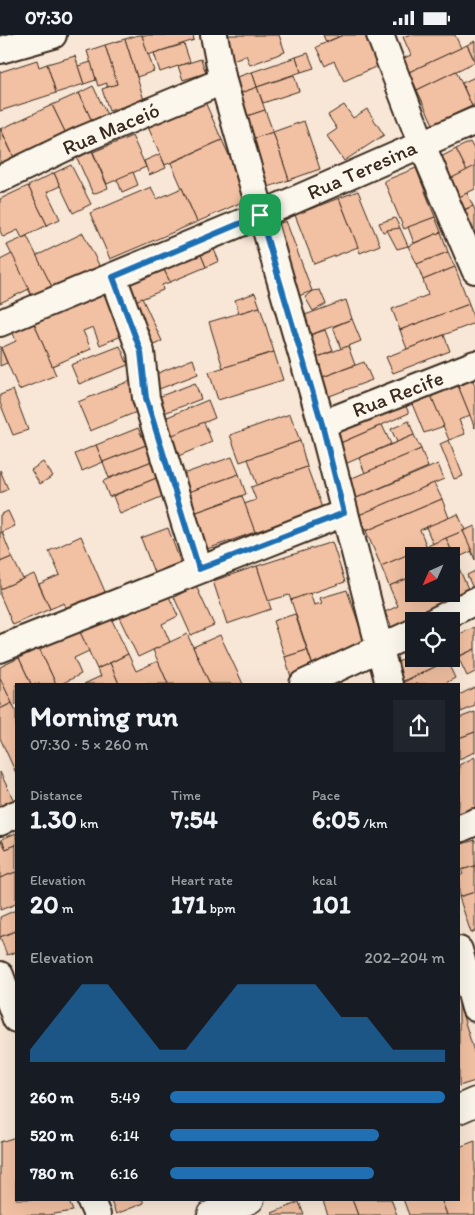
<!DOCTYPE html>
<html lang="en">
<head>
<meta charset="utf-8">
<style>
  :root { --surface:#171b24; --page:#20242c; --text:#f1f3f6; --muted:#9ea1a6; --accent:#1f6fb2 }
  body { margin:0; font-family:Itim,sans-serif; background:var(--page); color:var(--text); height:100vh; display:flex; flex-direction:column; font-size:19px; white-space:nowrap }
  * { box-sizing:border-box; margin:0 }
  p { font-size:16px; color:var(--muted) }
  .icon { flex:none; width:28px; height:28px; fill:none; stroke:currentColor; stroke-width:2; stroke-linecap:round; stroke-linejoin:round }
  .map { position:relative; flex:1; overflow:hidden }
  .details { position:absolute; left:15px; top:648px; width:445px; height:518px; display:flex; flex-direction:column; background:var(--surface); border-radius:0px; box-shadow:0 5px 20px #0002 }
  .details>* { flex:none }
  .needle { width:32px; rotate:225deg }
  .controls { position:absolute; left:405px; top:512px; display:grid; gap:10px }
  .controls a { display:grid; place-items:center; width:55px; height:55px; border-radius:0px; background:var(--surface); box-shadow:0 5px 20px #0002; font-size:25px }
  .pin { position:absolute; display:grid; place-items:center; width:42px; height:42px; color:#fff; margin:-21px; border-radius:10px; box-shadow:0 2px 8px #0006 }
  .round { display:grid; place-items:center; flex:none; width:52px; height:52px; border-radius:0px; background:var(--page) }
  .head { display:flex; align-items:center; justify-content:space-between; height:85px; padding:0 15px }
  h1 { font-size:28px; font-weight:700; line-height:38px }
  .figures { display:grid; grid-template-columns:repeat(3,1fr); gap:8px; height:85px; padding:5px 15px }
  .figures div { display:grid; align-content:center }
  .figures b { font-size:25px; font-weight:700 }
  .figures small { font-size:14px; font-weight:400 }
  .figures p { font-size:14px }
  .chart { height:140px; padding:10px 15px }
  .chart p { display:flex; justify-content:space-between }
  .chart svg { width:100%; height:90px; margin-top:5px; fill:var(--accent); opacity:.7 }
  ul { padding:0 15px; list-style:none; font-size:16px }
  li { display:grid; grid-template-columns:80px 60px 1fr; align-items:center; height:38px }
  li i { height:12px; border-radius:6px; background:var(--accent) }
  .status { display:flex; justify-content:space-between; align-items:center; height:35px; padding:0 25px; background:var(--surface); direction:ltr }
  .status svg { height:14px; fill:currentColor }
  .map>svg:first-child { display:block }
  .building { fill:#f2c1a3; stroke:#3b2a1e }
  .lines { fill:none; stroke-linecap:round; stroke-linejoin:round }
  .street-casing { stroke:#3b2a1e; stroke-width:30 }
  .secondary-casing { stroke:#3b2a1e; stroke-width:31 }
  .street { stroke:#fbf7ec; stroke-width:26 }
  .secondary { stroke:#fbf7ec; stroke-width:28 }
  .route-casing { stroke:#fff; stroke-width:10 }
  .route { stroke:#1f6fb2; stroke-width:6 }
  .labels { text-anchor:middle; stroke-width:4.5; stroke-linejoin:round; paint-order:stroke }
  .street-label { font-size:21px; fill:#3b2a1e; stroke:#fbf7ec }
</style>
</head>
<body>
<div class="status"><b>07:30</b><svg viewBox="0 0 49 12"><path d="M0 12V9h3v3zM5 12V6h3v6zM10 12V3h3v9zM15 12V0h3v12zM26 1h20v11H26zM47 4h2v5h-2z"/></svg></div>
<div class="map">
<svg width="475" height="1180" viewBox="0 0 475 1180">
  <rect width="100%" height="100%" fill="#f8e7d6"/>
  <filter id="ink" filterUnits="userSpaceOnUse"><feTurbulence type="fractalNoise" baseFrequency=".02" numOctaves="2"/><feDisplacementMap in="SourceGraphic" scale="10" xChannelSelector="R" yChannelSelector="G"/><feConvolveMatrix kernelMatrix="1 2 1 2 8 2 1 2 1" color-interpolation-filters="sRGB"/></filter>
  <g filter="url(#ink)">
    <!-- building -->
    <g class="building">
      <path d="M138 0H142L154 36 137 42 125 4Z"/>
      <path d="M142 0H193L194 5 148 20Z"/>
      <path d="M224 0H279L285 17 250 30 246 20 233 25Z"/>
      <path d="M323 0H338V2L326 7Z"/>
      <path d="M343 0H369L382 29 344 46 334 26 325 31 316 12Z"/>
      <path d="M408 0H455L461 13 409 37 402 24 411 20 403 2Z"/>
      <path d="M125 4 144 65 109 76 102 54 117 49 105 10Z"/>
      <path d="M475 6V26L467 10Z"/>
      <path d="M184 9 190 27 160 37 154 18Z"/>
      <path d="M105 10 117 49 107 52V48L98 51 87 16Z"/>
      <path d="M467 10 475 27 417 55 409 37Z"/>
      <path d="M308 18 314 33 301 37 296 22Z"/>
      <path d="M75 21 84 49 56 58 47 29Z"/>
      <path d="M296 22 301 37 257 52 252 37Z"/>
      <path d="M201 24 206 38 183 45 178 31Z"/>
      <path d="M37 25 39 32 47 29 56 58 0 76V37Z"/>
      <path d="M91 27 96 45 84 49 78 31Z"/>
      <path d="M456 36 472 71 433 89 417 55Z"/>
      <path d="M252 37 257 52 236 60 231 44Z"/>
      <path d="M294 40 299 56 263 68 257 52Z"/>
      <path d="M475 42V69L472 71 462 48Z"/>
      <path d="M93 51 110 86 95 93 79 58Z"/>
      <path d="M257 52 265 75 244 82 236 60Z"/>
      <path d="M79 58 95 93 69 105 52 70Z"/>
      <path d="M205 67 222 105 165 130 148 92Z"/>
      <path d="M52 70 69 105 17 129 1 94Z"/>
      <path d="M344 70 353 83 367 74 384 100 344 126 327 101 337 94 328 80Z"/>
      <path d="M265 75 273 97 252 104 244 82Z"/>
      <path d="M304 86 320 134 289 145 273 97Z"/>
      <path d="M0 93 17 129 0 137Z"/>
      <path d="M273 97 289 145 268 152 252 104Z"/>
      <path d="M132 101 146 132 107 149 93 117Z"/>
      <path d="M222 105 249 164 197 187 171 128Z"/>
      <path d="M470 107 475 116V131L467 136 456 114Z"/>
      <path d="M456 114 467 136 448 145 437 124Z"/>
      <path d="M92 116 108 153 93 159 77 123Z"/>
      <path d="M160 119 166 133 149 140 144 126Z"/>
      <path d="M71 130 91 169 73 178 54 138Z"/>
      <path d="M475 131V154L457 163 448 145Z"/>
      <path d="M416 133 435 182 404 194 384 146Z"/>
      <path d="M133 137 138 150 122 157 117 144Z"/>
      <path d="M54 138 60 151 47 157 60 184 47 190 28 151Z"/>
      <path d="M28 151 47 190 22 203 18 195 3 202 0 196V164Z"/>
      <path d="M151 152 157 164 182 153 197 187 110 224 90 178Z"/>
      <path d="M358 156 380 210 360 218 339 163Z"/>
      <path d="M467 158 473 171 463 175 457 163Z"/>
      <path d="M339 163 358 212 314 229 295 180Z"/>
      <path d="M473 171 475 175V208L454 180Z"/>
      <path d="M435 182 441 197 414 208 408 192Z"/>
      <path d="M395 183 400 193 383 197 379 188Z"/>
      <path d="M286 186 312 256 293 263 268 193Z"/>
      <path d="M400 193 408 211 397 214 387 195Z"/>
      <path d="M441 197 448 217 417 229 408 211Z"/>
      <path d="M83 198 100 232 53 254 36 221Z"/>
      <path d="M27 201 53 254 33 264 7 210Z"/>
      <path d="M212 210 219 226 206 232 199 215Z"/>
      <path d="M199 215 206 232 170 247 162 231Z"/>
      <path d="M448 217 455 232 423 245 417 229Z"/>
      <path d="M12 219 29 254 0 268V225Z"/>
      <path d="M162 231 170 247 162 250 163 255 129 269 120 249Z"/>
      <path d="M455 232 469 269 400 295 392 274 428 260 423 245Z"/>
      <path d="M112 253 131 297 100 310 93 292 83 296 91 314 52 331 33 286Z"/>
      <path d="M320 255 326 269 313 276 305 262 312 256Z"/>
      <path d="M255 258 260 272 239 278 235 265Z"/>
      <path d="M142 263 162 306 148 313 129 269Z"/>
      <path d="M346 265 352 284 302 303 294 284Z"/>
      <path d="M469 269 475 288 407 314 400 295Z"/>
      <path d="M260 272 274 317 223 333 209 287Z"/>
      <path d="M352 284 361 306 341 314 333 292Z"/>
      <path d="M33 286 56 340 19 355 1 313 16 306 12 296Z"/>
      <path d="M325 295 333 316 310 325 302 303Z"/>
      <path d="M444 300 450 316 393 338 386 322Z"/>
      <path d="M0 311 7 328 0 331Z"/>
      <path d="M120 311 128 330 79 349 71 330Z"/>
      <path d="M348 311 355 330 312 346 310 325Z"/>
      <path d="M274 317 283 345 218 365 209 337Z"/>
      <path d="M193 324 198 339 154 356 148 342Z"/>
      <path d="M364 327 372 345 319 365 312 346Z"/>
      <path d="M471 340 475 351V393L456 346Z"/>
      <path d="M132 345 144 374 90 396 78 367Z"/>
      <path d="M456 346 470 380 459 385 465 399 449 405 429 356Z"/>
      <path d="M195 348 201 364 159 380 153 364Z"/>
      <path d="M13 355 28 395 13 400 0 368V360Z"/>
      <path d="M429 356 444 391 424 398 410 364Z"/>
      <path d="M401 361 409 378 336 410 329 392Z"/>
      <path d="M208 365 215 383 172 401 165 383Z"/>
      <path d="M290 379 300 406 240 427 230 400Z"/>
      <path d="M409 386 414 400 397 407 391 394Z"/>
      <path d="M204 387 212 407 171 424 163 404Z"/>
      <path d="M382 390 391 409 345 429 336 410Z"/>
      <path d="M138 393 146 410 103 427 96 410Z"/>
      <path d="M414 400 421 414 365 438 359 423Z"/>
      <path d="M449 405 463 441 454 444 440 409Z"/>
      <path d="M300 406 307 432 257 450 248 424Z"/>
      <path d="M96 410 103 427 82 436 75 419Z"/>
      <path d="M146 410 152 426 109 443 103 427Z"/>
      <path d="M421 414 428 432 352 465 345 446Z"/>
      <path d="M232 422 239 439 186 458 180 440Z"/>
      <path d="M152 426 159 442 109 462 103 446Z"/>
      <path d="M43 427 53 441 40 449 31 435Z"/>
      <path d="M438 429 444 444 359 480 352 465Z"/>
      <path d="M307 432 322 473 255 497 244 469 256 465 251 452Z"/>
      <path d="M0 435 8 454 0 458Z"/>
      <path d="M239 439 246 459 194 478 186 458Z"/>
      <path d="M159 442 166 460 120 479 113 461Z"/>
      <path d="M434 448 442 464 366 496 359 480Z"/>
      <path d="M242 461 255 497 207 514 194 478Z"/>
      <path d="M442 464 449 483 420 495 427 512 381 531 366 496Z"/>
      <path d="M8 476 15 491 0 498V480Z"/>
      <path d="M458 479 465 495 433 509 426 492Z"/>
      <path d="M475 491V525L463 496Z"/>
      <path d="M168 493 183 534 156 543 141 503Z"/>
      <path d="M463 496 472 516 455 524 446 503Z"/>
      <path d="M2 497 12 522 0 527V498Z"/>
      <path d="M81 501 106 559 67 576 64 568 50 574 39 549 60 540 49 516Z"/>
      <path d="M446 503 455 524 451 525V521H414V541L389 551 381 531Z"/>
      <path d="M332 507 345 547 291 565 289 560 268 566 257 531Z"/>
      <path d="M12 522 23 544 0 554V527Z"/>
      <path d="M455 524 472 563 393 596 385 577 398 571 389 551 414 541V559H451V525Z"/>
      <path d="M257 531 271 574 227 589 213 546Z"/>
      <path d="M475 536V558L467 540Z"/>
      <path d="M34 539 50 574 13 590 0 560V554Z"/>
      <path d="M196 551 214 590 191 600 174 562Z"/>
      <path d="M166 555 178 581 162 589 170 607 138 622 117 578Z"/>
      <path d="M347 555 367 613 313 631 291 565 310 558 314 570 322 568 320 563Z"/>
      <path d="M295 579 307 615 285 622 273 586Z"/>
      <path d="M110 581 128 619 97 634 79 595Z"/>
      <path d="M475 592V614L399 648 391 630 414 620V624H451V603Z"/>
      <path d="M79 595 89 616 74 623 81 639 61 649H56L39 613Z"/>
      <path d="M187 599 193 612 210 649H168L153 615Z"/>
      <path d="M220 600 243 649H210L193 612Z"/>
      <path d="M39 613 56 649H31L19 623Z"/>
      <path d="M475 614V637L467 641 458 622Z"/>
      <path d="M307 615 314 634 291 642 285 622Z"/>
      <path d="M128 619 136 636 158 626 168 649H119L110 628Z"/>
      <path d="M19 623 31 649H16V670L13 671 0 643V632Z"/>
      <path d="M447 626 455 643 444 649H400Z"/>
      <path d="M110 628 119 649H84L101 641 97 634Z"/>
      <path d="M0 643 12 668 0 674Z"/>
      <path d="M475 652V671L461 677 459 660Z"/>
      <path d="M12 668 16 677V738L0 703V674Z"/>
      <path d="M475 677V697L459 703V683Z"/>
      <path d="M475 697V717L459 724V703Z"/>
      <path d="M475 722V774L459 781V730Z"/>
      <path d="M0 737 14 766 0 773Z"/>
      <path d="M16 798V810L6 814 2 804Z"/>
      <path d="M0 804 6 814 16 810V837L0 843Z"/>
      <path d="M475 805V831L459 836V810Z"/>
      <path d="M475 831V857L459 862V841L463 839 461 835Z"/>
      <path d="M16 837V869L0 875V843Z"/>
      <path d="M475 857V896L471 898 459 862Z"/>
      <path d="M16 875V896L0 902V882Z"/>
      <path d="M16 896V917L7 920 0 902Z"/>
      <path d="M459 968 475 1020V1046L459 1051Z"/>
      <path d="M16 1102V1164H68L73 1176 48 1180H0V1107Z"/>
      <path d="M475 1106V1180H447L441 1164H459V1112Z"/>
      <path d="M110 1164H142L144 1168 116 1179Z"/>
      <path d="M322 1164H352L358 1180H328Z"/>
      <path d="M352 1164H391L397 1180H358Z"/>
      <path d="M403 1164H441L447 1180H409Z"/>
      <path d="M299 1167 304 1180H273L272 1178Z"/>
    </g>
    <g class="lines">
      <!-- street casing -->
      <g class="street-casing">
        <g id="street">
          <path d="M214 0 223 46 322 389 389 649"/>
          <path d="M380 0 422 110 475 235"/>
          <path d="M0 15 53 0"/>
          <path d="M0 144 81 105 223 46"/>
          <path d="M113 242 141 317 146 363 199 534"/>
          <path d="M0 288 260 180 475 86"/>
          <path d="M322 389 475 329"/>
          <path d="M435 586 475 566"/>
          <path d="M0 614 344 478"/>
          <path d="M303 649 414 597"/>
          <path d="M0 787 16 779"/>
          <path d="M459 794 475 787"/>
          <path d="M459 915 475 973"/>
          <path d="M0 940 16 984"/>
          <path d="M90 1164 97 1180"/>
        </g>
      </g>
      <!-- secondary casing -->
      <g class="secondary-casing">
        <g id="secondary">
          <path d="M459 1074 475 1067"/>
          <path d="M212 1180 250 1164"/>
        </g>
      </g>
      <!-- street -->
      <use href="#street" class="street"/>
      <!-- secondary -->
      <use href="#secondary" class="secondary"/>
    </g>
  </g>
  <g class="lines" filter="url(#ink)">
    <!-- route casing -->
    <g class="route-casing">
      <path id="route" d="M260 180 322 389 344 478 199 534 146 363 141 317 113 242Z"/>
    </g>
    <!-- route -->
    <use href="#route" class="route"/>
  </g>
  <g class="labels">
    <!-- street labels -->
    <g class="street-label">
      <text transform="translate(111 94) rotate(-23)" y="7">Rua Maceió</text>
      <text transform="translate(362 135) rotate(-24)" y="7">Rua Teresina</text>
      <text transform="translate(398 359) rotate(-21)" y="7">Rua Recife</text>
    </g>
  </g>
</svg>
<div class="controls">
<a><svg class="needle" viewBox="-14 -14 28 28"><path d="M0-13l5 13h-10z" fill="#e53935"/><path d="M0 13l5-13h-10z" fill="#9ea1a6"/></svg></a>
<a><svg class="icon" aria-label="locate" viewBox="0 0 24 24"><circle cx="12" cy="12" r="6"/><path d="M12 2v4M12 18v4M2 12h4M18 12h4"/></svg></a>
</div>
<div class="pin" style="left:260px;top:180px;background:#1e9e55"><svg class="icon" aria-label="arrive" viewBox="0 0 24 24"><path d="M6 21V4h12l-3 4 3 4H6"/></svg></div>
<section class="details">
<div class="head"><div><h1>Morning run</h1><p>07:30 · 5 × 260 m</p></div><a class="round"><svg class="icon" aria-label="share" viewBox="0 0 24 24"><path d="M12 15V3M7 8l5-5 5 5M5 13v7h14v-7"/></svg></a></div>
<div class="figures">
<div><p>Distance</p><b>1.30<small> km</small></b></div>
<div><p>Time</p><b>7:54</b></div>
<div><p>Pace</p><b>6:05<small> /km</small></b></div>
</div>
<div class="figures">
<div><p>Elevation</p><b>20<small> m</small></b></div>
<div><p>Heart rate</p><b>171<small> bpm</small></b></div>
<div><p>kcal</p><b>101</b></div>
</div>
<div class="chart"><p><span>Elevation</span>202–204 m</p>
<svg viewBox="0 0 160 44" preserveAspectRatio="none"><path d="M0 44V38L10 22L20 6L30 6L40 22L50 38L60 38L70 22L80 6L90 6L100 6L110 6L120 22L130 22L140 38L150 38L160 38V44z"/></svg>
</div>
<ul>
<li><b>260 m</b>5:49<i style="width:100%"></i></li>
<li><b>520 m</b>6:14<i style="width:76%"></i></li>
<li><b>780 m</b>6:16<i style="width:74%"></i></li>
</ul>
</section>
</div>
</body>
</html>
